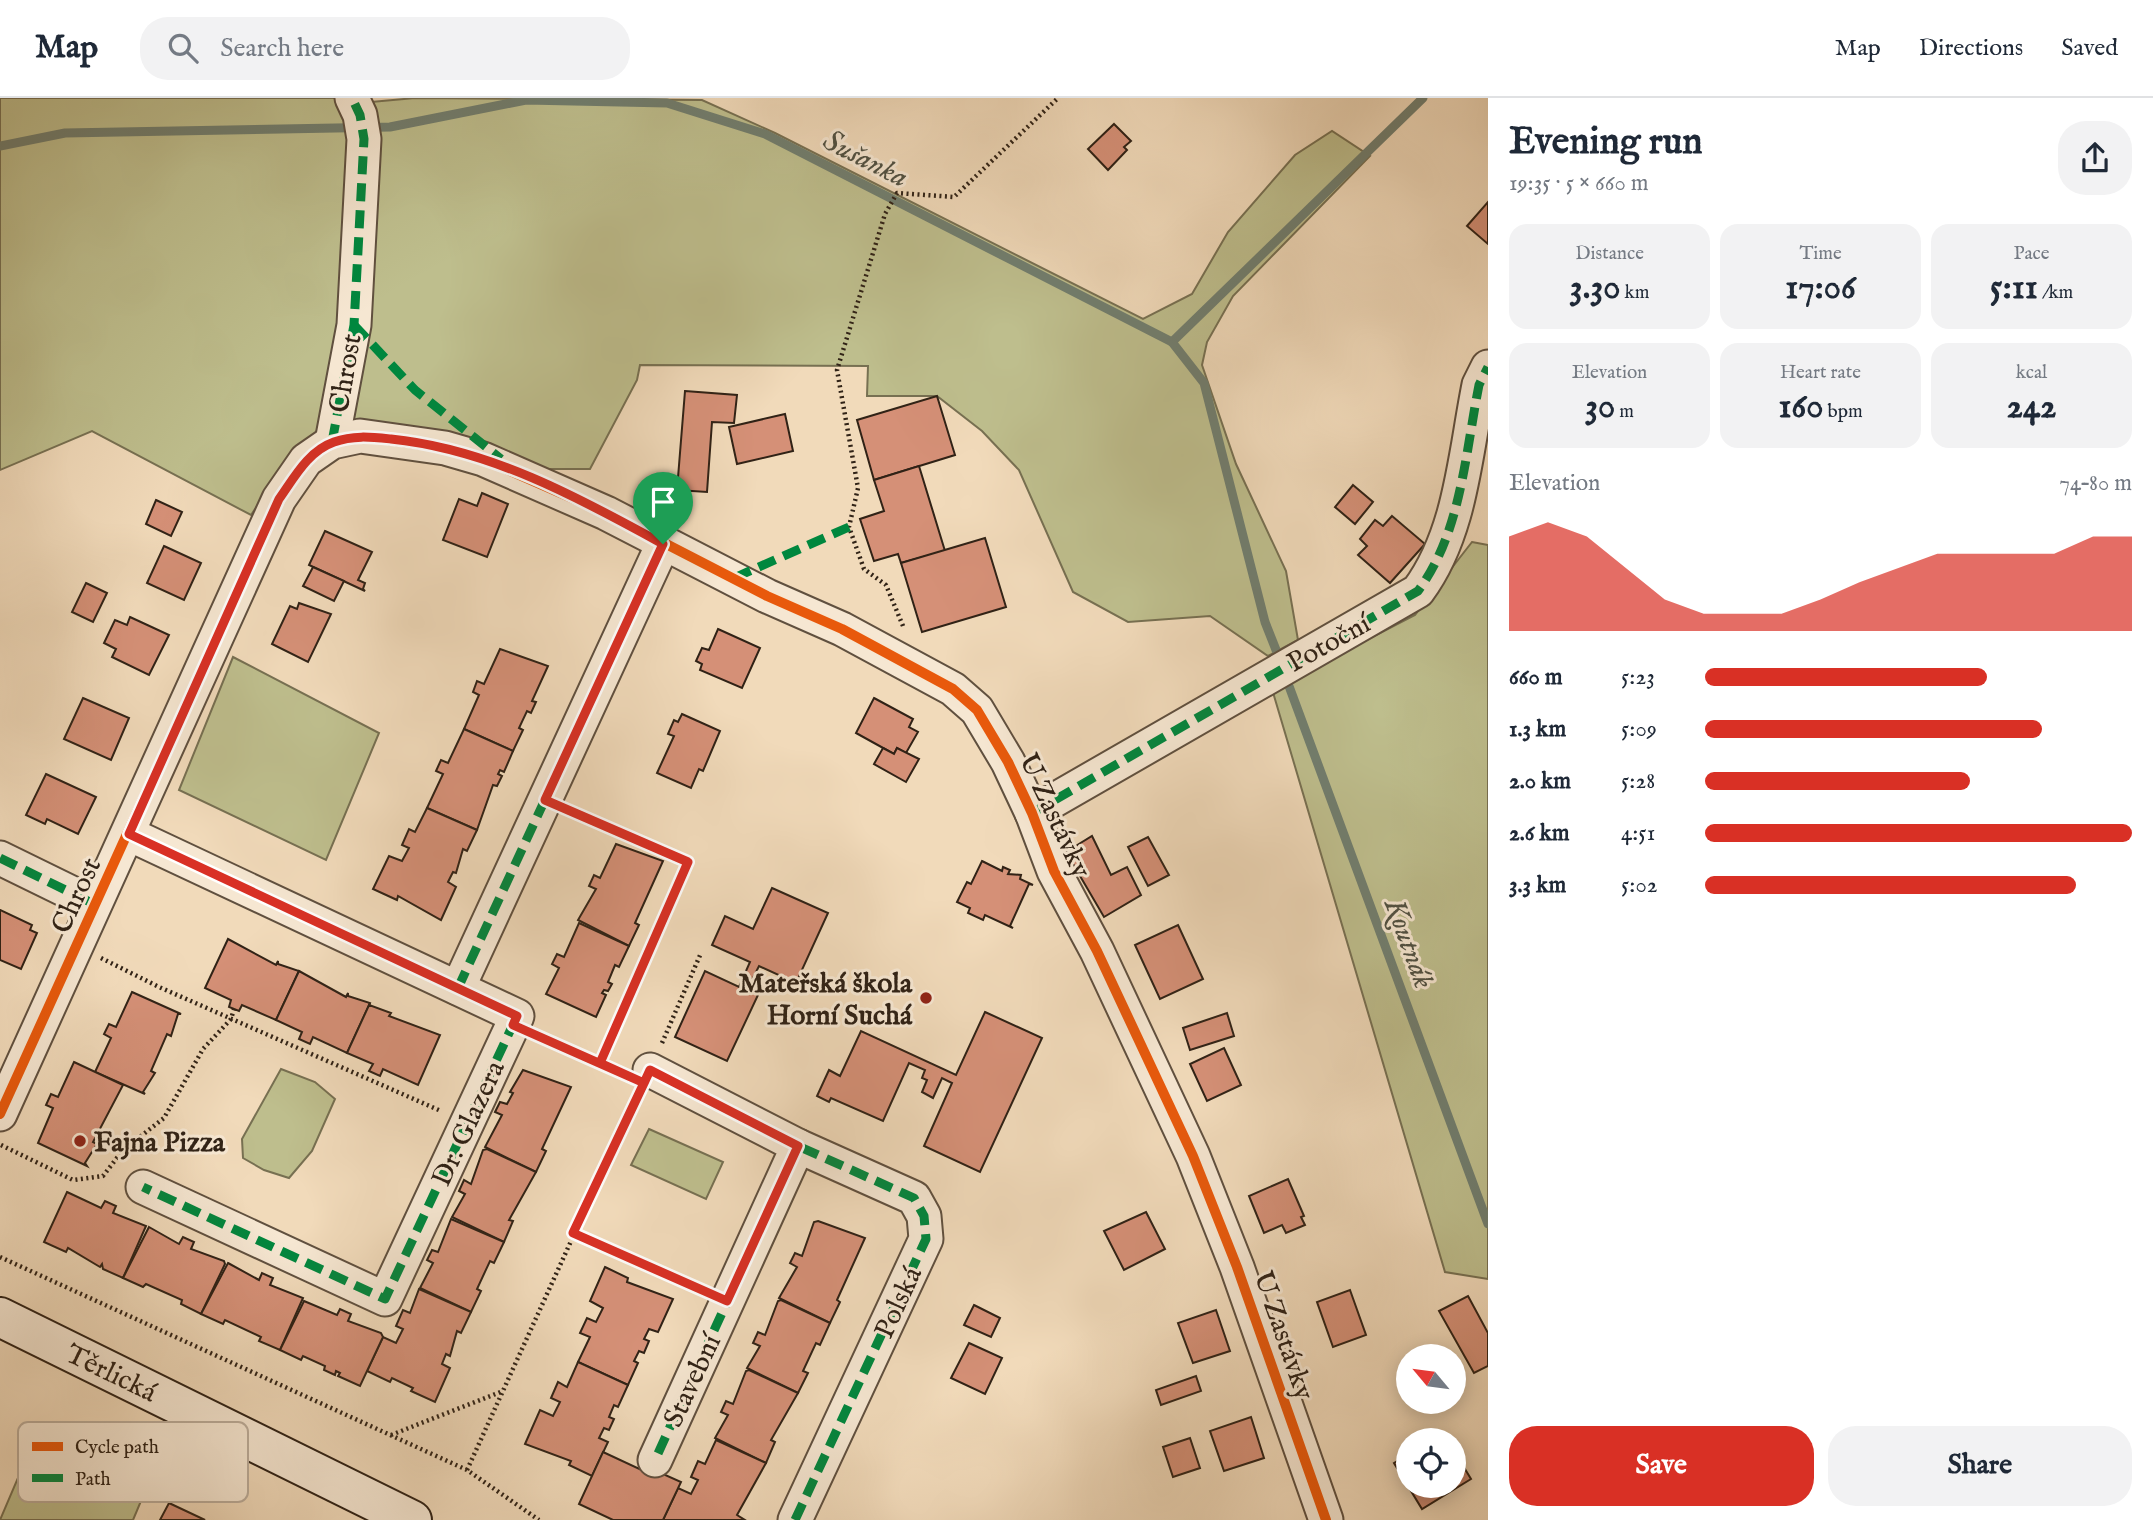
<!DOCTYPE html>
<html lang="en">
<head>
<meta charset="utf-8">
<style>
  :root { --surface:#fff; --page:#f2f2f3; --text:#1f2937; --muted:#747a83; --line:#e0e1e3; --accent:#d93025 }
  body { margin:0; font-family:"IM FELL English",serif; background:var(--page); color:var(--text); height:100vh; display:flex; flex-direction:column; font-size:26px; white-space:nowrap }
  * { box-sizing:border-box; margin:0 }
  p { font-size:23px; color:var(--muted) }
  .icon { flex:none; width:38px; height:38px; fill:none; stroke:currentColor; stroke-width:2; stroke-linecap:round; stroke-linejoin:round }
  .map { position:relative; flex:1; overflow:hidden }
  .panel { display:flex; flex-direction:column; background:var(--surface); width:665px }
  .panel>* { flex:none }
  .needle { width:46px; rotate:299deg }
  .tools { position:absolute; left:1396px; top:1246px; display:grid; gap:14px }
  .tools a { display:grid; place-items:center; width:70px; height:70px; border-radius:50%; background:var(--surface); box-shadow:0 4px 18px #0003; font-size:35px }
  .pin { position:absolute; display:grid; place-items:center; width:60px; height:60px; color:#fff; margin:-72px -30px; border-radius:50% 50% 50% 0; rotate:-45deg; box-shadow:0 0 7px #0007 }
  .pin .icon { rotate:45deg }
  .round { display:grid; place-items:center; flex:none; width:74px; height:74px; border-radius:28px; background:var(--page) }
  .summary { display:flex; align-items:center; justify-content:space-between; height:119px; padding:0 21px }
  h1 { font-size:38px; font-weight:700; line-height:52px }
  .figures { display:grid; grid-template-columns:repeat(3,1fr); gap:10px; height:119px; padding:7px 21px }
  .figures div { display:grid; align-content:center; border-radius:18px; background:var(--page); text-align:center }
  .figures b { font-size:35px; font-weight:700 }
  .figures small { font-size:19px; font-weight:400 }
  .figures p { font-size:19px }
  .chart { height:196px; padding:14px 21px }
  .chart p { display:flex; justify-content:space-between }
  .chart svg { width:100%; height:126px; margin-top:7px; fill:var(--accent); opacity:.7 }
  .action { display:flex; gap:14px; margin-top:auto; padding:14px 21px }
  .action a { flex:1; height:80px; border-radius:28px; background:var(--accent); color:#fff; font-size:28px; font-weight:700; line-height:80px; text-align:center }
  .action a+a { background:var(--page); color:var(--text) }
  ul { padding:0 21px; list-style:none; font-size:23px }
  li { display:grid; grid-template-columns:112px 84px 1fr; align-items:center; height:52px }
  li i { height:18px; border-radius:9px; background:var(--accent) }
  header { display:flex; align-items:center; gap:42px; box-sizing:border-box; height:98px; padding:0 35px; background:var(--surface); border-bottom:2px solid var(--line) }
  header strong { font-size:33px }
  nav { display:flex; gap:38px; margin-inline-start:auto; font-size:24px }
  .search { width:490px; height:63px; background:var(--page); display:flex; align-items:center; gap:18px; box-sizing:border-box; padding:0 24px; border-radius:28px; color:var(--muted); font-size:26px }
  main { display:flex; flex:1; min-height:0 }
  .map>svg:first-child { display:block }
  .green { fill:#bebe8d; stroke:#777052; stroke-width:2 }
  .lines { fill:none; stroke-linecap:round; stroke-linejoin:round }
  .stream { stroke:#717e6f; stroke-width:9 }
  .building { fill:#d59077; stroke:#302216; stroke-width:2 }
  .street-casing { stroke:#60503f; stroke-width:37 }
  .secondary-casing { stroke:#302216; stroke-width:42 }
  .path { stroke:#302216; stroke-width:4.5; stroke-dasharray:2 3.5; stroke-linecap:butt }
  .street { stroke:#f6e7d2; stroke-width:33 }
  .secondary { stroke:#f6e7d2; stroke-width:38 }
  .quiet { stroke:#00873e; stroke-width:9; stroke-dasharray:18 9; stroke-linecap:butt }
  .cycleway-casing { stroke:#f6e7d2; stroke-width:15 }
  .cycleway { stroke:#e8590c; stroke-width:10 }
  .route-casing { stroke:#fff; stroke-width:14 }
  .route { stroke:#d93025; stroke-width:9 }
  .poi-dot { fill:#8f2418; stroke:#f6e7d2; stroke-width:2.5 }
  .labels { text-anchor:middle; stroke-width:6; stroke-linejoin:round; paint-order:stroke }
  .street-label { font-size:28px; fill:#302216; stroke:#f6e7d2 }
  .poi-label { font-size:28px; font-weight:bold; fill:#302216; stroke:#f6e7d2; text-anchor:end }
  .water-label { font-size:30px; font-style:italic; fill:#505042; stroke:#f6e7d2 }
  .key { fill:#f6e7d2; stroke:#bbac9a; stroke-width:2 }
  .key-label { font-size:19px; fill:#302216 }
</style>
</head>
<body>
<header>
<strong>Map</strong>
<div class="search"><svg class="icon" aria-label="search" viewBox="0 0 24 24"><circle cx="10" cy="10" r="6"/><path d="M15 15l6 6"/></svg>Search here</div>
<nav><a>Map</a><a>Directions</a><a>Saved</a></nav>
</header>
<main>
<div class="map">
<svg width="1488" height="1422" viewBox="0 0 1488 1422">
  <rect width="100%" height="100%" fill="#f1daba"/>
  <filter id="stains"><feTurbulence type="fractalNoise" baseFrequency=".00286" numOctaves="4"/><feColorMatrix values="0 0 0 0 .2 0 0 0 0 .09 0 0 0 0 .02 0 0 0 .5 -.17"/></filter>
  <radialGradient id="worn" r=".72"><stop offset=".6" stop-color="#630" stop-opacity="0"/><stop offset="1" stop-color="#630" stop-opacity=".3"/></radialGradient>
  <!-- green -->
  <g class="green">
    <path d="M0 0H342L371 4 415 0 702 2 775 35 1143 221 1192 196 1228 134 1295 57 1332 33 1370 58 1233 198 1207 244 1202 267 1236 366 1286 473 1298 542 1268 558 1210 518 1128 524 1073 494 1019 372 982 333 937 298H867L868 268 640 267 637 282 590 371H535L443 335 289 361 251 417 92 333 0 372Z"/>
    <path d="M1472 444 1488 447V1181L1445 1174 1272 591 1415 517Z"/>
    <path d="M233 559 379 635 326 762 179 692Z"/>
    <path d="M281 971 315 984 335 1001 312 1053 289 1080 264 1072 243 1060 242 1041Z"/>
    <path d="M649 1031 723 1064 706 1101 631 1067Z"/>
    <path d="M29 1354 141 1403 133 1422H0Z"/>
  </g>
  <g class="lines">
    <!-- stream -->
    <g class="stream">
      <path d="M0 48 65 35 390 29 526 2 667 5 765 36 1172 244 1423 0"/>
      <path d="M1172 244 1204 285 1265 524 1278 557"/>
      <path d="M1286 580 1488 1126"/>
    </g>
  </g>
  <!-- building -->
  <g class="building">
    <path d="M1114 26 1131 43 1124 49 1127 52 1108 72 1088 51Z"/>
    <path d="M1488 104V146L1467 128Z"/>
    <path d="M685 293 737 297 734 325 712 324 707 394 677 392Z"/>
    <path d="M937 298 955 357 874 382 857 322Z"/>
    <path d="M785 316 793 353 737 366 729 329Z"/>
    <path d="M919 368 945 453 901 465 898 456 874 463 860 421 884 413 874 382Z"/>
    <path d="M1353 387 1373 404 1355 426 1335 409Z"/>
    <path d="M482 395 508 406 487 459 443 442 459 401 477 408Z"/>
    <path d="M156 402 182 414 171 438 146 426Z"/>
    <path d="M1392 418 1425 446 1390 485 1358 457 1367 448 1360 441 1375 422 1383 428Z"/>
    <path d="M325 433 372 454 358 482 365 485 363 491 365 493 309 467Z"/>
    <path d="M985 440 1006 509 922 534 901 465Z"/>
    <path d="M164 448 201 465 184 502 147 485Z"/>
    <path d="M313 469 344 483 334 503 303 488Z"/>
    <path d="M86 485 107 495 93 524 72 514Z"/>
    <path d="M299 505 331 516 308 564 272 546 290 508 297 511Z"/>
    <path d="M130 519 169 537 149 577 112 559 116 551 104 545 115 522 127 527Z"/>
    <path d="M718 531 760 550 742 590 700 572 702 566 696 563 702 550 709 552Z"/>
    <path d="M500 551 548 568 532 603 536 604 531 615 527 613 519 630 523 632 513 653 464 631 479 597 473 594 477 583 484 586Z"/>
    <path d="M83 600 129 620 111 662 64 641Z"/>
    <path d="M874 600 913 621 909 629 918 634 906 655 897 650 894 656 856 635Z"/>
    <path d="M682 616 720 633 703 673 699 671 691 690 657 675 674 638 668 636 674 622 678 624Z"/>
    <path d="M464 631 513 653 504 674 500 672 498 676 502 678 497 688 493 687 477 732 427 710 443 676 436 673 441 662 448 665Z"/>
    <path d="M883 650 894 656 897 650 919 661 906 684 874 666Z"/>
    <path d="M46 676 96 699 78 736 47 721 45 726 26 717Z"/>
    <path d="M427 710 477 732 467 753 463 751 456 775 453 774 448 784 456 789 441 822 398 798 397 802 373 791 389 758 402 763 409 750 402 747 409 731 415 734Z"/>
    <path d="M1092 738 1111 777 1127 769 1141 797 1104 819 1066 754Z"/>
    <path d="M1148 739 1169 777 1148 788 1128 749Z"/>
    <path d="M616 746 663 763 635 825 639 827 629 848 578 822 596 791 589 788 594 777 600 780Z"/>
    <path d="M982 763 1002 773 1003 769 1010 772 1008 776 1021 777 1020 781 1033 787 1029 786 1010 828 1013 830 985 817 983 822 968 815 970 810 957 804 967 784 971 786Z"/>
    <path d="M772 790 828 815 796 885 759 868 747 892 758 897 727 963 675 939 705 873 739 889 750 864 712 847 725 818 753 831Z"/>
    <path d="M0 812 32 827 30 832 37 835 21 871 0 862Z"/>
    <path d="M579 825 629 848 619 869 615 867 608 884 612 886 608 893 604 892 602 895 606 897 596 919 546 896 559 870 552 866 557 856 564 859Z"/>
    <path d="M1178 827 1203 881 1160 901 1135 847Z"/>
    <path d="M228 841 276 867 278 863V866L299 873 276 922 242 907 239 913 229 909 231 902 205 890Z"/>
    <path d="M299 873 346 899 348 895V898L370 905 347 955 313 939 310 946 299 941 302 934 276 922Z"/>
    <path d="M132 894 181 916H178L171 938 167 936 151 973 155 975 143 994 145 996 95 974 111 940 104 936 109 926 116 929Z"/>
    <path d="M370 905 369 907 391 915 389 918 440 937 418 987 383 971 380 978 369 973 373 966 347 955Z"/>
    <path d="M985 914 1042 940 980 1074 924 1048 952 985 942 980 933 1000 922 994 927 982 922 980 925 972 909 965 883 1023 831 1000 829 1004 817 998 829 972 840 978 861 933 956 977Z"/>
    <path d="M1227 915 1234 938 1190 952 1183 930Z"/>
    <path d="M1224 950 1241 987 1207 1003 1190 966Z"/>
    <path d="M74 964 123 987 93 1044 97 1046 85 1065 87 1068 38 1045 53 1010 46 1007 51 996 58 999Z"/>
    <path d="M523 972 571 989 542 1051 546 1053 536 1074 485 1049 502 1017 495 1014 500 1004 507 1006 513 995 510 994Z"/>
    <path d="M487 1051 536 1074 509 1122 513 1123 504 1144 452 1119 465 1096 459 1093 464 1082 471 1086 483 1052Z"/>
    <path d="M1288 1081 1304 1118 1301 1119 1305 1127 1286 1135 1282 1127 1264 1135 1249 1098Z"/>
    <path d="M67 1094 101 1110 105 1103 116 1108 113 1115 146 1128 123 1180 103 1171 102 1166 100 1169 68 1150 66 1154 44 1144Z"/>
    <path d="M1146 1114 1165 1151 1124 1172 1104 1133Z"/>
    <path d="M451 1121 504 1144 494 1165 490 1163 477 1191 481 1193 471 1214 420 1190 433 1165 427 1162 432 1152 438 1154Z"/>
    <path d="M818 1123 865 1140 837 1202 840 1204 830 1225 779 1200 797 1169 790 1165 795 1155 802 1158 814 1124Z"/>
    <path d="M149 1129 179 1146 183 1139 194 1144 191 1151 224 1163 225 1166 201 1216 181 1206 182 1202 146 1186 143 1189 123 1180Z"/>
    <path d="M228 1165 259 1182 262 1175 273 1180 270 1187 303 1200 280 1252 259 1243 261 1239 225 1222 223 1226 201 1216Z"/>
    <path d="M605 1169 628 1180 627 1184 673 1201 658 1234 649 1231 644 1241 649 1243 644 1255 639 1253 634 1263 638 1265 628 1287 578 1264 590 1239 580 1235 587 1220 596 1224 603 1210 590 1203Z"/>
    <path d="M419 1191 471 1214 461 1235 457 1233 450 1258 446 1256 442 1266 450 1270 435 1304 411 1293 413 1290 392 1280 390 1284 367 1273 383 1239 396 1245 403 1231 396 1228 403 1212 410 1215Z"/>
    <path d="M1350 1192 1366 1237 1333 1249 1317 1204Z"/>
    <path d="M1468 1198 1488 1235V1268L1474 1275 1439 1213Z"/>
    <path d="M781 1202 830 1225 820 1247 816 1245 803 1273 808 1275 798 1295 747 1270 760 1248 753 1245 758 1234 765 1237 778 1203Z"/>
    <path d="M304 1203 337 1217 340 1211 351 1216 348 1223 381 1235 383 1239 360 1288 338 1278 340 1275 336 1273 335 1277 324 1272 325 1268 303 1258 301 1262 280 1252Z"/>
    <path d="M974 1207 1000 1220 991 1239 964 1227Z"/>
    <path d="M1216 1212 1230 1253 1193 1265 1178 1225Z"/>
    <path d="M969 1245 1002 1260 985 1296 951 1280Z"/>
    <path d="M578 1264 628 1287 618 1309 614 1307 609 1319 614 1321 609 1332 604 1330 599 1340 608 1344 592 1378 569 1367 571 1363 525 1346 540 1312 553 1318 560 1304 551 1300 558 1284 567 1289Z"/>
    <path d="M749 1272 798 1295 771 1342 775 1344 766 1365 715 1340 728 1317 721 1314 726 1303 733 1306 746 1273Z"/>
    <path d="M1196 1278 1201 1293 1161 1307 1156 1292Z"/>
    <path d="M1251 1319 1264 1360 1224 1373 1210 1333Z"/>
    <path d="M1190 1340 1200 1370 1173 1379 1163 1349Z"/>
    <path d="M716 1342 766 1365 737 1417 745 1422H663L678 1390 691 1396 698 1382 691 1379 698 1363 705 1366Z"/>
    <path d="M1454 1353 1471 1381 1422 1411 1394 1365 1409 1356V1388H1454Z"/>
    <path d="M603 1354 650 1376 652 1371 681 1384 663 1422H613L579 1406Z"/>
    <path d="M169 1405 205 1422H160Z"/>
  </g>
  <g class="lines">
    <!-- street casing -->
    <g class="street-casing">
      <g id="street">
        <path d="M332 344 354 227 364 41 360 17 352 0"/>
        <path d="M1032 715 1418 493C1461 435 1465 357 1479 287L1488 269"/>
        <path d="M129 736 517 918 385 1201 143 1089"/>
        <path d="M0 760 94 806"/>
        <path d="M458 890 663 446"/>
        <path d="M650 972 798 1048 655 1362"/>
        <path d="M0 1016 279 401 306 362 332 344 360 338 445 350 483 361 606 415 767 498 842 531 953 591 977 612 1008 664 1032 715 1054 773 1097 853 1193 1058 1237 1169 1326 1422"/>
        <path d="M795 1422 926 1141 924 1118 914 1100 798 1048"/>
      </g>
    </g>
    <!-- secondary casing -->
    <g class="secondary-casing">
      <path id="secondary" d="M0 1219 412 1422"/>
    </g>
    <!-- path -->
    <g class="path">
      <path d="M903 528 886 487 864 471 849 429 858 390 837 272 885 116 897 95 954 99 1058 0"/>
      <path d="M573 714 688 764 600 965"/>
      <path d="M101 860 159 889 441 1013"/>
      <path d="M540 939 621 975"/>
      <path d="M662 945 701 855"/>
      <path d="M1 1047 73 1082 103 1078 123 1052 164 1020 203 951 231 921 234 911"/>
      <path d="M573 1135 700 1191"/>
      <path d="M0 1159 467 1372 539 1422"/>
      <path d="M391 1337 503 1293"/>
      <path d="M467 1372 637 998"/>
    </g>
    <!-- street -->
    <use href="#street" class="street"/>
    <!-- secondary -->
    <use href="#secondary" class="secondary"/>
    <!-- quiet -->
    <g class="quiet">
      <path d="M354 227 415 292 501 361"/>
      <path d="M332 344 354 227 364 41 360 17 352 0"/>
      <path d="M734 480 849 429"/>
      <path d="M1032 715 1418 493C1461 435 1465 357 1479 287L1488 269"/>
      <path d="M129 736 517 918 385 1201 143 1089"/>
      <path d="M0 760 94 806"/>
      <path d="M458 890 663 446"/>
      <path d="M650 972 798 1048 655 1362"/>
      <path d="M795 1422 926 1141 924 1118 914 1100 798 1048"/>
    </g>
    <!-- cycleway casing -->
    <g class="cycleway-casing">
      <path id="cycleway" d="M0 1016 279 401 306 362 332 344 360 338 445 350 483 361 606 415 767 498 842 531 953 591 977 612 1008 664 1032 715 1054 773 1097 853 1193 1058 1237 1169 1326 1422"/>
    </g>
    <!-- cycleway -->
    <use href="#cycleway" class="cycleway"/>
  </g>
  <g class="lines">
    <!-- route casing -->
    <g class="route-casing">
      <path id="route" d="M663 446C578 399 489 351 391 341 371 339 353 337 334 344 308 353 294 380 279 401L129 736 517 918 513 927 644 985 573 1135 727 1203 798 1048 650 972 644 985 600 965 688 764 545 702 663 446"/>
    </g>
    <!-- route -->
    <use href="#route" class="route"/>
  </g>
  <!-- markers -->
  <g class="poi-dot">
    <circle cx="926" cy="900" r="7"/>
    <circle cx="80" cy="1043" r="7"/>
  </g>
  <g class="labels">
    <!-- street labels -->
    <g class="street-label">
      <text transform="translate(344 275) rotate(-80)" y="10">Chrost</text>
      <text transform="translate(1328 544) rotate(-29)" y="10">Potoční</text>
      <text transform="translate(1056 717) rotate(65)" y="10">U Zastávky</text>
      <text transform="translate(75 797) rotate(-65)" y="10">Chrost</text>
      <text transform="translate(467 1025) rotate(-65)" y="10">Dr. Glazera</text>
      <text transform="translate(897 1204) rotate(-65)" y="10">Polská</text>
      <text transform="translate(1285 1237) rotate(71)" y="10">U Zastávky</text>
      <text transform="translate(112 1274) rotate(26)" y="10">Těrlická</text>
      <text transform="translate(691 1282) rotate(-65)" y="10">Stavební</text>
    </g>
    <!-- poi labels -->
    <g class="poi-label">
      <text x="912" y="894">Mateřská škola<tspan x="912" dy="32">Horní Suchá</tspan></text>
      <text x="94" y="1053" text-anchor="start">Fajna Pizza</text>
    </g>
    <!-- water labels -->
    <g class="water-label">
      <text transform="translate(866 60) rotate(27)" y="10">Sušanka</text>
      <text transform="translate(1410 845) rotate(70)" y="10">Koutnák</text>
    </g>
  </g>
  <!-- legend -->
  <rect x="18" y="1324" width="230" height="80" rx="10" class="key"/>
  <rect x="32" y="1344" width="31" height="9" fill="#e8590c"/>
  <rect x="32" y="1376" width="31" height="8" fill="#00873e"/>
  <g class="key-label">
    <text x="75" y="1355">Cycle path</text>
    <text x="75" y="1387">Path</text>
  </g>
  <rect width="100%" height="100%" filter="url(#stains)"/>
  <rect width="100%" height="100%" fill="url(#worn)"/>
</svg>
<div class="tools">
<a><svg class="needle" viewBox="-14 -14 28 28"><path d="M0-13l5 13h-10z" fill="#e53935"/><path d="M0 13l5-13h-10z" fill="#747a83"/></svg></a>
<a><svg class="icon" aria-label="locate" viewBox="0 0 24 24"><circle cx="12" cy="12" r="6"/><path d="M12 2v4M12 18v4M2 12h4M18 12h4"/></svg></a>
</div>
<div class="pin" style="left:663px;top:446px;background:#1e9e55"><svg class="icon" aria-label="arrive" viewBox="0 0 24 24"><path d="M6 21V4h12l-3 4 3 4H6"/></svg></div>
</div>
<section class="panel">
<div class="summary"><div><h1>Evening run</h1><p>19:35 · 5 × 660 m</p></div><a class="round"><svg class="icon" aria-label="share" viewBox="0 0 24 24"><path d="M12 15V3M7 8l5-5 5 5M5 13v7h14v-7"/></svg></a></div>
<div class="figures">
<div><p>Distance</p><b>3.30<small> km</small></b></div>
<div><p>Time</p><b>17:06</b></div>
<div><p>Pace</p><b>5:11<small> /km</small></b></div>
</div>
<div class="figures">
<div><p>Elevation</p><b>30<small> m</small></b></div>
<div><p>Heart rate</p><b>160<small> bpm</small></b></div>
<div><p>kcal</p><b>242</b></div>
</div>
<div class="chart"><p><span>Elevation</span>74–80 m</p>
<svg viewBox="0 0 160 44" preserveAspectRatio="none"><path d="M0 44V11L10 6L20 11L30 22L40 33L50 38L60 38L70 38L80 33L90 27L100 22L110 17L120 17L130 17L140 17L150 11L160 11V44z"/></svg>
</div>
<ul>
<li><b>660 m</b>5:23<i style="width:66%"></i></li>
<li><b>1.3 km</b>5:09<i style="width:79%"></i></li>
<li><b>2.0 km</b>5:28<i style="width:62%"></i></li>
<li><b>2.6 km</b>4:51<i style="width:100%"></i></li>
<li><b>3.3 km</b>5:02<i style="width:87%"></i></li>
</ul>
<div class="action"><a>Save</a><a>Share</a></div>
</section>
</main>
</body>
</html>
